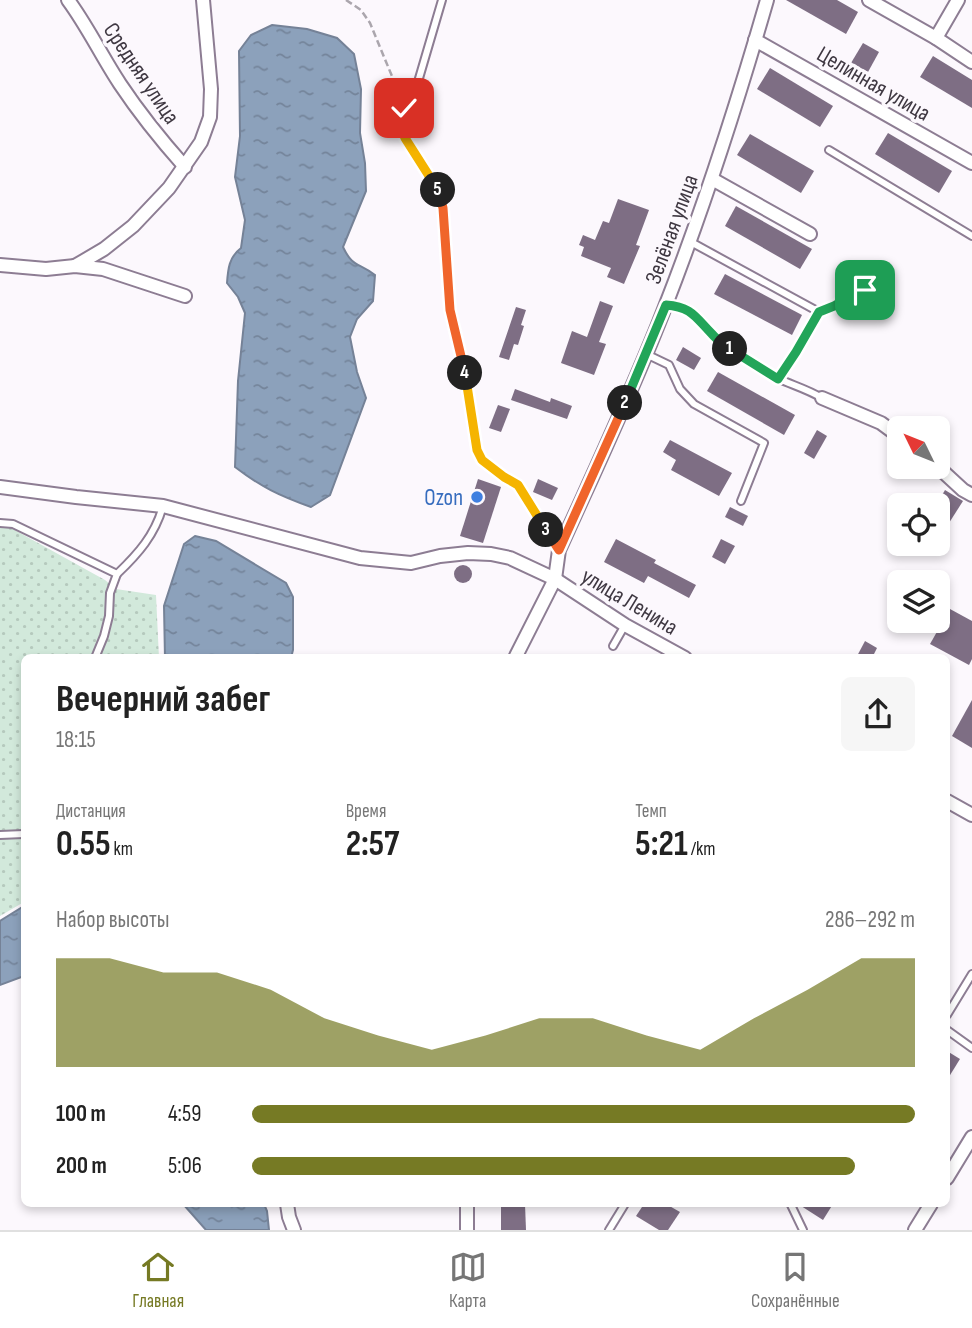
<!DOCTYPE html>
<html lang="ru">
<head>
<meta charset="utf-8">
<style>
  :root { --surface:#fff; --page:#f6f6f6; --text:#222; --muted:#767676; --line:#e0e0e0; --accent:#767a24 }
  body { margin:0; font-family:"Sofia Sans Condensed",sans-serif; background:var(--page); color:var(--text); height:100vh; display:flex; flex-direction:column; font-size:26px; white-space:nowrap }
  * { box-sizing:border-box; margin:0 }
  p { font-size:23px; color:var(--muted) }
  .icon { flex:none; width:38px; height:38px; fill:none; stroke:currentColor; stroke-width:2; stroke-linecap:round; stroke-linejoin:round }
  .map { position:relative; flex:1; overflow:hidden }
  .panel { position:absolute; left:21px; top:654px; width:929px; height:553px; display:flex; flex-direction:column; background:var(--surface); border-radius:10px; box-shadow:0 4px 10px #0003 }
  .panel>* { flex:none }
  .needle { width:46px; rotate:313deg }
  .tools { position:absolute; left:887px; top:416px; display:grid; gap:14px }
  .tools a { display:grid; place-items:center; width:63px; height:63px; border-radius:10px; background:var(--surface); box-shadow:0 4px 10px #0003; font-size:35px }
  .pin { position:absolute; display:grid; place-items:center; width:60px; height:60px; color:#fff; margin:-30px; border-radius:14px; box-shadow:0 4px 10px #0006 }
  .km { position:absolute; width:35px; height:35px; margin:-18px; border-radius:50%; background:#222; color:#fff; font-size:19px; line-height:35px; text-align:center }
  .round { display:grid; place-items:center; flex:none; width:74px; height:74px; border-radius:10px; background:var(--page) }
  .headline { display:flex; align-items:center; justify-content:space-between; height:119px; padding:0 35px }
  h1 { font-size:38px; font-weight:700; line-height:52px }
  .stats { display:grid; grid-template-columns:repeat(3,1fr); gap:10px; height:119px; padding:7px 35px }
  .stats div { display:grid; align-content:center }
  .stats b { font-size:35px; font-weight:700 }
  .stats small { font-size:19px; font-weight:400 }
  .stats p { font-size:19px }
  .chart { height:196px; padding:14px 35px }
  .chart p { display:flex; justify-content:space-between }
  .chart svg { width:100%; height:126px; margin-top:7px; fill:var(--accent); opacity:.7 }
  ul { padding:0 35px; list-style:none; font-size:23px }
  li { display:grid; grid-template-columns:112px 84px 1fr; align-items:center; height:52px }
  li i { height:18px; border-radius:9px; background:var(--accent) }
  .tab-bar { display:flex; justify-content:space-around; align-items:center; height:98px; border-top:2px solid var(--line); background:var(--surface); font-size:19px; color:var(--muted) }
  .tab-bar a { display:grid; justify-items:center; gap:4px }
  .tab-bar .on { color:var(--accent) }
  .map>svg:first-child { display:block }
  .park { fill:url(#park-dots) }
  .water { fill:url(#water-ripples); stroke:#758297; stroke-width:2 }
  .building { fill:#7e6e84 }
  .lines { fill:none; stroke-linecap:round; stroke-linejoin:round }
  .lane-casing { stroke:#8d7d93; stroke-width:10 }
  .street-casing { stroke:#8d7d93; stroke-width:16 }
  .path { stroke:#aba6ad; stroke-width:2.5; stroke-dasharray:7 3.5; stroke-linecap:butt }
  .lane { stroke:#fff; stroke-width:6 }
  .street { stroke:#fff; stroke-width:12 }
  .split-1-casing { stroke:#fff; stroke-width:14 }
  .split-2-casing { stroke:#fff; stroke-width:14 }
  .split-3-casing { stroke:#fff; stroke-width:14 }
  .split-4-casing { stroke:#fff; stroke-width:14 }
  .split-5-casing { stroke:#fff; stroke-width:14 }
  .split-6-casing { stroke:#fff; stroke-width:14 }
  .split-1 { stroke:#22a559; stroke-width:9 }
  .split-2 { stroke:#22a559; stroke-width:9 }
  .split-3 { stroke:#f0652b; stroke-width:9 }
  .split-4 { stroke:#f5b400; stroke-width:9 }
  .split-5 { stroke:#f0652b; stroke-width:9 }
  .split-6 { stroke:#f5b400; stroke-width:9 }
  .shop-dot { fill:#3f7fe0; stroke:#fcf8fd; stroke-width:2.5 }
  .labels { text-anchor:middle; stroke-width:7; stroke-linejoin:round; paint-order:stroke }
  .street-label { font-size:23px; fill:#3f3842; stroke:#fcf8fd }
  .shop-label { font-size:23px; fill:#366cbe; stroke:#fcf8fd; text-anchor:end }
</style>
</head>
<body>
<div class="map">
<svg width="972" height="1230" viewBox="0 0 972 1230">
  <defs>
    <pattern id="park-dots" width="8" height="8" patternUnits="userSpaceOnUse" patternTransform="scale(1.75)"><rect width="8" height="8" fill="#d2e9db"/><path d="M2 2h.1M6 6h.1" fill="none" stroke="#b5c9bd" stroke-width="1.8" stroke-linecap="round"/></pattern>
    <pattern id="water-ripples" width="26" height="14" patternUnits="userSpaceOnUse" patternTransform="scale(1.75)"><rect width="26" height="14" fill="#8ca1bb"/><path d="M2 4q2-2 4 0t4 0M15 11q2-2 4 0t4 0" fill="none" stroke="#74849a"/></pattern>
  </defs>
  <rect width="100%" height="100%" fill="#fcf8fd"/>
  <!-- park -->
  <path class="park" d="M0 527 11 528 105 580 116 589 156 595 159 658H24V902L0 916Z"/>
  <!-- water -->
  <g class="water">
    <path d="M272 25 307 29 337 38 354 54 361 89 360 133 365 163 366 191 343 247C353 268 358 262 375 275L373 301 357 319 350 337 357 372 366 398 330 495 311 507C280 496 261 487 235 467L238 381 245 313 238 297 227 283C228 269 229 257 241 248L245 220 235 177 240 136 239 51 251 35Z"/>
    <path d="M195 536 216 541 286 583 293 597V650L291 658H165L164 606 184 544Z"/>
    <path d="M24 906V976L0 985V921Z"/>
    <path d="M183 1204H264L267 1211 269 1230H206Z"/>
  </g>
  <!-- building -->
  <g class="building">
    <path d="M786 0H837L858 12 846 34Z"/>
    <path d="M863 43 879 52 868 72 851 63Z"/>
    <path d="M933 56 972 80V108L920 77Z"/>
    <path d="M770 68 833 106 820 127 757 89Z"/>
    <path d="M888 133 952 171 939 193 875 154Z"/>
    <path d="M750 134 814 171 801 193 737 155Z"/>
    <path d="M618 199 649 210 636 245 640 246 624 284 607 277 611 268 581 256 584 247 579 245 583 235 595 240 603 221 609 223Z"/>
    <path d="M736 206 812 249 800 269 725 226Z"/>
    <path d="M725 274 802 315 792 335 714 294Z"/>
    <path d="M600 301 613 306 599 342 606 344 594 375 561 363 572 331 587 337Z"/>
    <path d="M516 307 526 310 521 325 524 326 518 345 514 344 509 360 499 357Z"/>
    <path d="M683 347 701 358 694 370 676 360Z"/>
    <path d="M718 372 795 415 784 435 707 391Z"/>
    <path d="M515 389 550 402 551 398 572 406 567 419 511 400Z"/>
    <path d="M498 405 510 409 501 432 489 428Z"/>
    <path d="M817 430 827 436 814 459 804 453Z"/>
    <path d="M670 440 732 473 719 496 671 470 676 460 663 452Z"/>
    <path d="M478 479 501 487 483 543 460 536Z"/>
    <path d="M538 479 558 488 552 500 533 492Z"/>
    <path d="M945 490 963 501 949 523 938 517V502Z"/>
    <path d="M730 507 748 516 743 526 725 517Z"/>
    <path d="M616 539 656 560 654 563 696 585 689 598 648 576 644 583 604 562Z"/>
    <path d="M721 539 735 546 725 564 712 557Z"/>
    <circle cx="463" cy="574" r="9"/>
    <path d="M950 609 972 621V659L969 665 930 644Z"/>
    <path d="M865 641 877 648 872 658H856Z"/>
    <path d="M972 700V748L952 736Z"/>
    <path d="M947 1051 960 1059 947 1080Z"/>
    <path d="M501 1204H525L526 1230H501Z"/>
    <path d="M644 1204H666L680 1212 668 1230H659L636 1216Z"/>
    <path d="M798 1204H833L823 1220Z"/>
  </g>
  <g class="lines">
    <!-- lane casing -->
    <g class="lane-casing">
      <g id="lane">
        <path d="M442 0 415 92 404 108 400 127 405 138 438 188 443 208 450 310 469 391 477 450 482 460 504 477 518 485 558 549"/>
        <path d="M829 150 972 236"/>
        <path d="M689 241 819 312"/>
        <path d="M666 305C690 307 695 315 710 332 717 340 726 347 735 353 748 362 763 372 777 378 792 385 807 389 822 398"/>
        <path d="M646 354 669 365 680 389 694 404 764 443 741 501"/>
        <path d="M778 379 796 352 819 312 834 306 855 293 880 285"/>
        <path d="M0 523 13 524 117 574 110 593 109 616 104 636 95 658"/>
        <path d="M117 574C138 554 155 535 163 506"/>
        <path d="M613 646 625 625"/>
        <path d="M0 835 24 834"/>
        <path d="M947 1015 972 974"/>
        <path d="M947 1030 972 1048"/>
        <path d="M792 1204 791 1205 803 1230"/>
        <path d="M609 1230 625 1204"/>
      </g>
    </g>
    <!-- street casing -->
    <g class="street-casing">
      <g id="street">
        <path d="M68 0C88 27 102 57 120 84 140 114 161 140 185 167"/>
        <path d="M869 0 936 38 972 62"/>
        <path d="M936 38 958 0"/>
        <path d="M755 40 972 163"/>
        <path d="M712 179 810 234"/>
        <path d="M0 265 46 269 75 266 103 269 185 296"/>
        <path d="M75 266 104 249 133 226 169 188 201 142 210 117 211 89 203 0"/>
        <path d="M822 398 881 423 900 437"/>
        <path d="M938 467 963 490 972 495"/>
        <path d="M0 487 76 497 163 506 360 558 411 563 440 556 468 553 491 554 510 558 555 579 625 625 685 658"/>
        <path d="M515 658 555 579 559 550C595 470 633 390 665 307 704 207 737 104 767 0"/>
        <path d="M947 801 972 815"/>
        <path d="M947 1178 972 1137"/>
        <path d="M287 1204 289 1217 294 1230"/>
        <path d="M467 1204V1230"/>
        <path d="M915 1230 931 1204"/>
      </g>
    </g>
    <!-- path -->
    <path class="path" d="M346 0 361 10 370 23 401 98"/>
    <!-- lane -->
    <use href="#lane" class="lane"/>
    <!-- street -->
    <use href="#street" class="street"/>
  </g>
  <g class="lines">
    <!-- split-1 casing -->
    <g class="split-1-casing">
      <path id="split-1" d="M730 349 778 379 796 352 819 312 834 306 855 293 865 290"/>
    </g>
    <!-- split-2 casing -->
    <g class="split-2-casing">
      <path id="split-2" d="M625 403 666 305C692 307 695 317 712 334 717 340 724 344 730 349"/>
    </g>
    <!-- split-3 casing -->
    <g class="split-3-casing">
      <path id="split-3" d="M546 530 559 550 625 403"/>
    </g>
    <!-- split-4 casing -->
    <g class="split-4-casing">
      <path id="split-4" d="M465 373 477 450 482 460 504 477 518 485 546 530"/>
    </g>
    <!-- split-5 casing -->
    <g class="split-5-casing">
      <path id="split-5" d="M438 190 443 208 450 310 465 373"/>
    </g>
    <!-- split-6 casing -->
    <g class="split-6-casing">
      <path id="split-6" d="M404 108 400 127 405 138 438 190"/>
    </g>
    <!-- split-1 -->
    <use href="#split-1" class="split-1"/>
    <!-- split-2 -->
    <use href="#split-2" class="split-2"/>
    <!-- split-3 -->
    <use href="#split-3" class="split-3"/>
    <!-- split-4 -->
    <use href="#split-4" class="split-4"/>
    <!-- split-5 -->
    <use href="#split-5" class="split-5"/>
    <!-- split-6 -->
    <use href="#split-6" class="split-6"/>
  </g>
  <!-- markers -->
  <circle class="shop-dot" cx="477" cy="497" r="7"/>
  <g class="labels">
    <!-- street labels -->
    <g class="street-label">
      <text transform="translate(142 73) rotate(56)" y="8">Средняя улица</text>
      <text transform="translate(874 83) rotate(30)" y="8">Целинная улица</text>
      <text transform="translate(671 229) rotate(-70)" y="8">Зелёная улица</text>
      <text transform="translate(630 601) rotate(31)" y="8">улица Ленина</text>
    </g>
    <!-- shop labels -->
    <g class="shop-label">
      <text x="463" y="505">Ozon</text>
    </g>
  </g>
</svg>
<div class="tools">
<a><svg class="needle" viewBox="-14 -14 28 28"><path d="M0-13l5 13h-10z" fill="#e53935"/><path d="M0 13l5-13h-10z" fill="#767676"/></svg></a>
<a><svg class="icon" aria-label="locate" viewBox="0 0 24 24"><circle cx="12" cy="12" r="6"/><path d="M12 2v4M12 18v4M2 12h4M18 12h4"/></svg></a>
<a><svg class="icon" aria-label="layers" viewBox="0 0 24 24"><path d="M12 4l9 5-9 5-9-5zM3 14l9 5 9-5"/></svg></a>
</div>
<div class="pin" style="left:865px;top:290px;background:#1e9e55"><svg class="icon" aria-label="arrive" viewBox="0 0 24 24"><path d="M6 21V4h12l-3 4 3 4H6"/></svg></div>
<div class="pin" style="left:404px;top:108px;background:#d93025"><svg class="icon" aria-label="check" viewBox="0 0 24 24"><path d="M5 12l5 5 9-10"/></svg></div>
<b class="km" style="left:730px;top:349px">1</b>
<b class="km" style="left:625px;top:403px">2</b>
<b class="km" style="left:546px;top:530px">3</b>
<b class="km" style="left:465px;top:373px">4</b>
<b class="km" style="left:438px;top:190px">5</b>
<section class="panel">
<div class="headline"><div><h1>Вечерний забег</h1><p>18:15</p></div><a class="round"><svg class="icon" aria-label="share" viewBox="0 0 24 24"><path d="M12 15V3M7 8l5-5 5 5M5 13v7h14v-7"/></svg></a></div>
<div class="stats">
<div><p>Дистанция</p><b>0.55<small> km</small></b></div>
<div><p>Время</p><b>2:57</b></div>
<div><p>Темп</p><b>5:21<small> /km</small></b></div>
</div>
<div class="chart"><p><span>Набор высоты</span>286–292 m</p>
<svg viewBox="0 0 160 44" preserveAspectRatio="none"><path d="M0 44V6L10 6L20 11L30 11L40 17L50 27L60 33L70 38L80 33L90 27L100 27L110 33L120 38L130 27L140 17L150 6L160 6V44z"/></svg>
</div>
<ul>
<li><b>100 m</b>4:59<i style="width:100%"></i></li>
<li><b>200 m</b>5:06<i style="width:91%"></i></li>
</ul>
</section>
</div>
<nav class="tab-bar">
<a class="on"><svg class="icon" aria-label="home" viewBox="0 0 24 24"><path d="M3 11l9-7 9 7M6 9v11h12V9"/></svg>Главная</a>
<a><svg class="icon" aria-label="map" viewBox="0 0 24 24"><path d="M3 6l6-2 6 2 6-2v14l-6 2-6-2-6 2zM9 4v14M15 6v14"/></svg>Карта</a>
<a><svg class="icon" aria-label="saved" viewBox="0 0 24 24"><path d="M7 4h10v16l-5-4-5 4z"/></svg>Сохранённые</a>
</nav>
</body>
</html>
